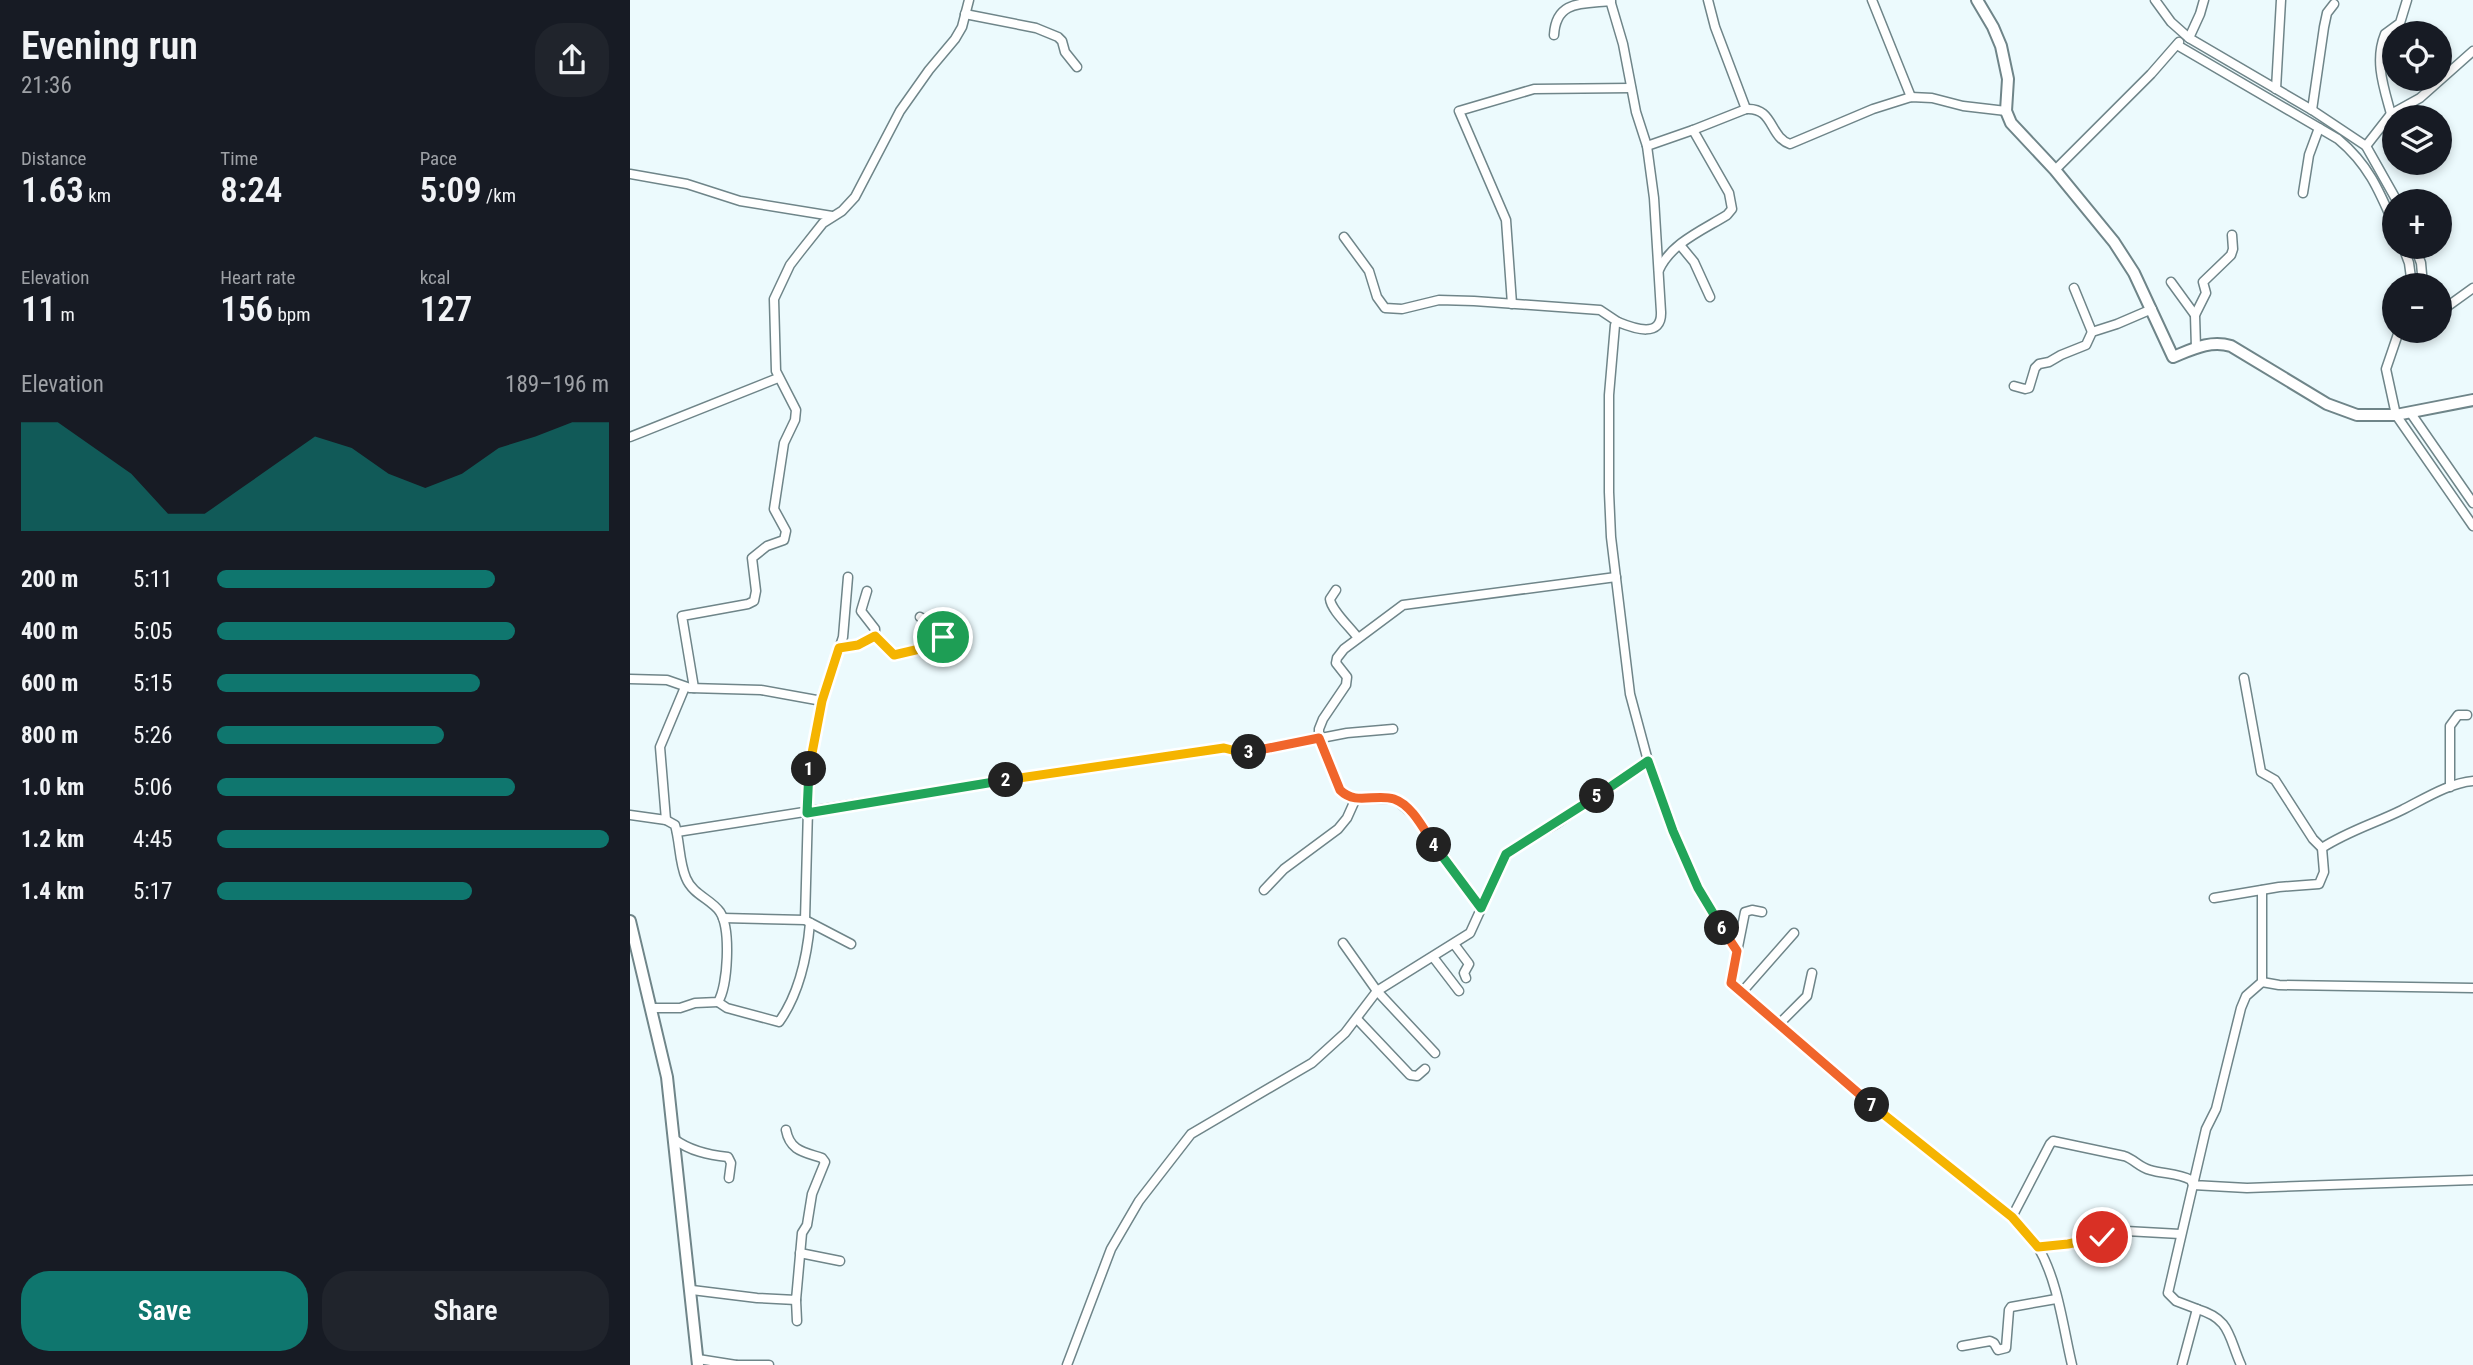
<!DOCTYPE html>
<html lang="en">
<head>
<meta charset="utf-8">
<style>
  :root { --surface:#171b24; --page:#20242c; --text:#f1f3f6; --muted:#9ea1a6; --accent:#0f766e }
  body { margin:0; font-family:"Roboto Condensed",sans-serif; background:var(--page); color:var(--text); height:100vh; display:flex; flex-direction:column; font-size:26px; white-space:nowrap }
  * { box-sizing:border-box; margin:0 }
  p { font-size:23px; color:var(--muted) }
  .icon { flex:none; width:38px; height:38px; fill:none; stroke:currentColor; stroke-width:2; stroke-linecap:round; stroke-linejoin:round }
  .map { position:relative; flex:1; overflow:hidden }
  .side { display:flex; flex-direction:column; background:var(--surface); width:630px }
  .side>* { flex:none }
  .buttons { position:absolute; left:1752px; top:21px; display:grid; gap:14px }
  .buttons a { display:grid; place-items:center; width:70px; height:70px; border-radius:50%; background:var(--surface); box-shadow:0 4px 10px #0003; font-size:35px }
  .pin { position:absolute; display:grid; place-items:center; width:60px; height:60px; color:#fff; margin:-30px; border:4px solid #fff; border-radius:50%; box-shadow:0 2px 7px #0007 }
  .km { position:absolute; width:35px; height:35px; margin:-18px; border-radius:50%; background:#222; color:#fff; font-size:19px; line-height:35px; text-align:center }
  .round { display:grid; place-items:center; flex:none; width:74px; height:74px; border-radius:28px; background:var(--page) }
  .headline { display:flex; align-items:center; justify-content:space-between; height:119px; padding:0 21px }
  h1 { font-size:38px; font-weight:600; line-height:52px }
  .figures { display:grid; grid-template-columns:repeat(3,1fr); gap:10px; height:119px; padding:7px 21px }
  .figures div { display:grid; align-content:center }
  .figures b { font-size:35px; font-weight:600 }
  .figures small { font-size:19px; font-weight:400 }
  .figures p { font-size:19px }
  .chart { height:196px; padding:14px 21px }
  .chart p { display:flex; justify-content:space-between }
  .chart svg { width:100%; height:126px; margin-top:7px; fill:var(--accent); opacity:.7 }
  .action { display:flex; gap:14px; margin-top:auto; padding:14px 21px }
  .action a { flex:1; height:80px; border-radius:28px; background:var(--accent); color:#fff; font-size:28px; font-weight:600; line-height:80px; text-align:center }
  .action a+a { background:var(--page); color:var(--text) }
  ul { padding:0 21px; list-style:none; font-size:23px }
  li { display:grid; grid-template-columns:112px 84px 1fr; align-items:center; height:52px }
  li i { height:18px; border-radius:9px; background:var(--accent) }
  main { display:flex; flex:1; min-height:0 }
  .map>svg:first-child { display:block }
  .lines { fill:none; stroke-linecap:round; stroke-linejoin:round }
  .street-casing { stroke:#6f8589; stroke-width:11 }
  .secondary-casing { stroke:#6f8589; stroke-width:14 }
  .street { stroke:#fff; stroke-width:8 }
  .secondary { stroke:#fff; stroke-width:10 }
  .split-1-casing { stroke:#fff; stroke-width:14 }
  .split-2-casing { stroke:#fff; stroke-width:14 }
  .split-3-casing { stroke:#fff; stroke-width:14 }
  .split-4-casing { stroke:#fff; stroke-width:14 }
  .split-5-casing { stroke:#fff; stroke-width:14 }
  .split-6-casing { stroke:#fff; stroke-width:14 }
  .split-7-casing { stroke:#fff; stroke-width:14 }
  .split-8-casing { stroke:#fff; stroke-width:14 }
  .split-1 { stroke:#f5b400; stroke-width:9 }
  .split-2 { stroke:#22a559; stroke-width:9 }
  .split-3 { stroke:#f5b400; stroke-width:9 }
  .split-4 { stroke:#f0652b; stroke-width:9 }
  .split-5 { stroke:#22a559; stroke-width:9 }
  .split-6 { stroke:#22a559; stroke-width:9 }
  .split-7 { stroke:#f0652b; stroke-width:9 }
  .split-8 { stroke:#f5b400; stroke-width:9 }
</style>
</head>
<body>
<main>
<section class="side">
<div class="headline"><div><h1>Evening run</h1><p>21:36</p></div><a class="round"><svg class="icon" aria-label="share" viewBox="0 0 24 24"><path d="M12 15V3M7 8l5-5 5 5M5 13v7h14v-7"/></svg></a></div>
<div class="figures">
<div><p>Distance</p><b>1.63<small> km</small></b></div>
<div><p>Time</p><b>8:24</b></div>
<div><p>Pace</p><b>5:09<small> /km</small></b></div>
</div>
<div class="figures">
<div><p>Elevation</p><b>11<small> m</small></b></div>
<div><p>Heart rate</p><b>156<small> bpm</small></b></div>
<div><p>kcal</p><b>127</b></div>
</div>
<div class="chart"><p><span>Elevation</span>189–196 m</p>
<svg viewBox="0 0 160 44" preserveAspectRatio="none"><path d="M0 44V6L10 6L20 15L30 24L40 38L50 38L60 29L70 20L80 11L90 15L100 24L110 29L120 24L130 15L140 11L150 6L160 6V44z"/></svg>
</div>
<ul>
<li><b>200 m</b>5:11<i style="width:71%"></i></li>
<li><b>400 m</b>5:05<i style="width:76%"></i></li>
<li><b>600 m</b>5:15<i style="width:67%"></i></li>
<li><b>800 m</b>5:26<i style="width:58%"></i></li>
<li><b>1.0 km</b>5:06<i style="width:76%"></i></li>
<li><b>1.2 km</b>4:45<i style="width:100%"></i></li>
<li><b>1.4 km</b>5:17<i style="width:65%"></i></li>
</ul>
<div class="action"><a>Save</a><a>Share</a></div>
</section>
<div class="map">
<svg width="1843" height="1365" viewBox="0 0 1843 1365">
  <rect width="100%" height="100%" fill="#ecfafd"/>
  <g class="lines">
    <!-- street casing -->
    <g class="street-casing">
      <g id="street">
        <path d="M980 0 993 44 1006 112 1017 146 1024 198 1031 312C1032 338 1005 329 988 322L985 325 979 395V492L981 537 1000 694 1018 761 1043 831 1068 888 1107 952 1101 983 1215 1083 1382 1217C1391 1227 1401 1236 1408 1247 1428 1281 1433 1327 1442 1365"/>
        <path d="M1078 0 1085 27 1116 109"/>
        <path d="M1242 0 1281 97"/>
        <path d="M1525 0 1541 22 1559 38 1682 110 1736 146 1767 201"/>
        <path d="M335 14 406 28 428 37 432 41 435 52 447 67"/>
        <path d="M924 35C926 0 952 4 981 1"/>
        <path d="M1559 38 1570 14 1574 0"/>
        <path d="M1547 45 1708 139C1738 164 1749 190 1764 225"/>
        <path d="M1646 89 1651 0"/>
        <path d="M1682 110 1694 27 1697 13 1704 4"/>
        <path d="M1761 114C1754 88 1744 61 1755 34L1770 23 1777 0"/>
        <path d="M1017 146 1063 130"/>
        <path d="M1736 146 1761 114 1790 98 1843 51"/>
        <path d="M1425 170 1521 74 1549 42"/>
        <path d="M0 174 57 184 110 201 202 216"/>
        <path d="M1673 193 1679 155 1689 128"/>
        <path d="M714 237 739 271 747 297 755 308 772 309 809 300 844 301 970 310 988 322"/>
        <path d="M1050 245 1064 262 1080 297"/>
        <path d="M1773 247 1779 263 1782 285"/>
        <path d="M1785 247 1791 263 1793 285"/>
        <path d="M1029 270C1041 243 1073 230 1097 215L1102 209 1099 193 1063 130 1116 109C1144 107 1139 137 1160 144L1243 109 1281 97 1302 98 1333 106 1376 111"/>
        <path d="M1541 282 1565 315"/>
        <path d="M1444 288 1462 332"/>
        <path d="M882 304 876 220 829 111 904 89 1001 88"/>
        <path d="M1810 308 1818 306 1843 288"/>
        <path d="M1769 331 1756 369 1766 415 1843 526"/>
        <path d="M1566 348 1565 315 1576 293 1573 282 1601 255 1603 249 1602 235"/>
        <path d="M1384 386 1395 389 1399 388 1405 368 1409 364 1419 362 1431 355 1456 345 1462 332 1487 324 1522 309"/>
        <path d="M1780 412 1843 503"/>
        <path d="M0 437 148 378"/>
        <path d="M706 590 700 599C701 610 720 627 728 638"/>
        <path d="M245 636 264 655 311 644C315 631 300 624 290 617"/>
        <path d="M209 648 228 645 245 636V629L231 611 237 591"/>
        <path d="M1614 678 1631 772 1645 780 1683 839 1692 848"/>
        <path d="M0 679 37 680 60 688 131 690 192 701 179 772 175 920"/>
        <path d="M64 688 52 616 118 604 124 601 126 591 122 558 137 546 154 540 156 531 144 509 154 443 165 420 166 410 146 371 144 299 160 265 170 252 193 223 212 211 225 197 270 111 299 70 325 39 332 27 339 0"/>
        <path d="M192 701 213 637 218 577"/>
        <path d="M1820 787V726L1828 715H1837"/>
        <path d="M0 815 36 820 45 825C50 842 49 862 56 878 63 895 81 899 90 912 101 929 98 986 88 1002L65 1003 50 1008H21"/>
        <path d="M36 820 30 747 55 687"/>
        <path d="M47 832 467 766 594 748 613 753 717 733 763 729"/>
        <path d="M634 890 654 869 708 829 717 818 726 798"/>
        <path d="M1632 890V982L1616 996 1611 1008 1586 1109 1576 1129 1563 1185 1617 1188 1843 1180"/>
        <path d="M1584 898 1649 887 1689 884 1694 872 1692 848C1718 831 1746 823 1772 810 1794 799 1819 783 1843 781"/>
        <path d="M851 908 785 816 765 799 720 798 711 790 689 739V729L693 719 716 685 717 677 706 663 707 658 714 649 773 605 986 577"/>
        <path d="M93 918 175 920 221 944"/>
        <path d="M713 943 747 991 805 1053"/>
        <path d="M824 944 839 964 834 973 836 978"/>
        <path d="M1107 952 1115 912 1122 910 1132 912"/>
        <path d="M803 957 829 991"/>
        <path d="M1632 982 1649 985 1843 988"/>
        <path d="M1112 992 1164 933"/>
        <path d="M88 1002 97 1008 149 1022C169 994 177 957 180 923"/>
        <path d="M727 1019 780 1075 787 1076 795 1069"/>
        <path d="M1149 1024 1177 996 1182 973"/>
        <path d="M44 1139C60 1151 78 1155 98 1157L101 1163 99 1178"/>
        <path d="M1382 1217 1420 1144 1423 1141 1494 1156C1504 1159 1509 1167 1520 1170 1533 1174 1548 1173 1561 1180L1563 1185 1538 1293 1546 1301 1567 1309 1552 1365"/>
        <path d="M1408 1247 1456 1241 1496 1231 1550 1234"/>
        <path d="M170 1253 210 1261"/>
        <path d="M62 1290 127 1298 166 1300 172 1233 177 1225 182 1194 195 1162 192 1158C174 1152 160 1151 156 1130"/>
        <path d="M166 1300 167 1321"/>
        <path d="M1567 1309C1601 1319 1598 1336 1611 1365"/>
        <path d="M1332 1346 1360 1341 1364 1343 1368 1350 1376 1348 1379 1310 1381 1307 1426 1299"/>
        <path d="M68 1359 106 1365"/>
        <path d="M107 1365H139"/>
        <path d="M437 1365 481 1249 509 1201 561 1134 682 1063 715 1033 747 991 840 933 876 854 882 849 926 824 1018 761"/>
      </g>
    </g>
    <!-- secondary casing -->
    <g class="secondary-casing">
      <g id="secondary">
        <path d="M1347 0 1363 27 1371 46 1378 79 1376 111 1381 123 1425 170 1484 242 1504 273 1543 357C1563 349 1580 340 1601 346L1697 404 1727 415H1766L1843 400"/>
        <path d="M0 921 37 1077 68 1365"/>
      </g>
    </g>
    <!-- street -->
    <use href="#street" class="street"/>
    <!-- secondary -->
    <use href="#secondary" class="secondary"/>
  </g>
  <g class="lines">
    <!-- split-1 casing -->
    <g class="split-1-casing">
      <path id="split-1" d="M179 769 192 701 209 648 228 645 245 636 264 655 311 644 313 637"/>
    </g>
    <!-- split-2 casing -->
    <g class="split-2-casing">
      <path id="split-2" d="M179 769 177 813 376 780"/>
    </g>
    <!-- split-3 casing -->
    <g class="split-3-casing">
      <path id="split-3" d="M376 780 594 748 610 752H619"/>
    </g>
    <!-- split-4 casing -->
    <g class="split-4-casing">
      <path id="split-4" d="M619 752 689 738 710 790C726 806 745 793 764 799 782 805 794 830 804 845"/>
    </g>
    <!-- split-5 casing -->
    <g class="split-5-casing">
      <path id="split-5" d="M804 845 851 908 876 854 967 796"/>
    </g>
    <!-- split-6 casing -->
    <g class="split-6-casing">
      <path id="split-6" d="M967 796 1018 761 1043 831 1068 888 1092 928"/>
    </g>
    <!-- split-7 casing -->
    <g class="split-7-casing">
      <path id="split-7" d="M1092 928 1107 951 1101 983 1242 1105"/>
    </g>
    <!-- split-8 casing -->
    <g class="split-8-casing">
      <path id="split-8" d="M1242 1105 1382 1217 1408 1247 1438 1244 1472 1237"/>
    </g>
    <!-- split-1 -->
    <use href="#split-1" class="split-1"/>
    <!-- split-2 -->
    <use href="#split-2" class="split-2"/>
    <!-- split-3 -->
    <use href="#split-3" class="split-3"/>
    <!-- split-4 -->
    <use href="#split-4" class="split-4"/>
    <!-- split-5 -->
    <use href="#split-5" class="split-5"/>
    <!-- split-6 -->
    <use href="#split-6" class="split-6"/>
    <!-- split-7 -->
    <use href="#split-7" class="split-7"/>
    <!-- split-8 -->
    <use href="#split-8" class="split-8"/>
  </g>
</svg>
<div class="buttons">
<a><svg class="icon" aria-label="locate" viewBox="0 0 24 24"><circle cx="12" cy="12" r="6"/><path d="M12 2v4M12 18v4M2 12h4M18 12h4"/></svg></a>
<a><svg class="icon" aria-label="layers" viewBox="0 0 24 24"><path d="M12 4l9 5-9 5-9-5zM3 14l9 5 9-5"/></svg></a>
<a>+</a>
<a>−</a>
</div>
<div class="pin" style="left:313px;top:637px;background:#1e9e55"><svg class="icon" aria-label="arrive" viewBox="0 0 24 24"><path d="M6 21V4h12l-3 4 3 4H6"/></svg></div>
<div class="pin" style="left:1472px;top:1237px;background:#d93025"><svg class="icon" aria-label="check" viewBox="0 0 24 24"><path d="M5 12l5 5 9-10"/></svg></div>
<b class="km" style="left:179px;top:769px">1</b>
<b class="km" style="left:376px;top:780px">2</b>
<b class="km" style="left:619px;top:752px">3</b>
<b class="km" style="left:804px;top:845px">4</b>
<b class="km" style="left:967px;top:796px">5</b>
<b class="km" style="left:1092px;top:928px">6</b>
<b class="km" style="left:1242px;top:1105px">7</b>
</div>
</main>
</body>
</html>
